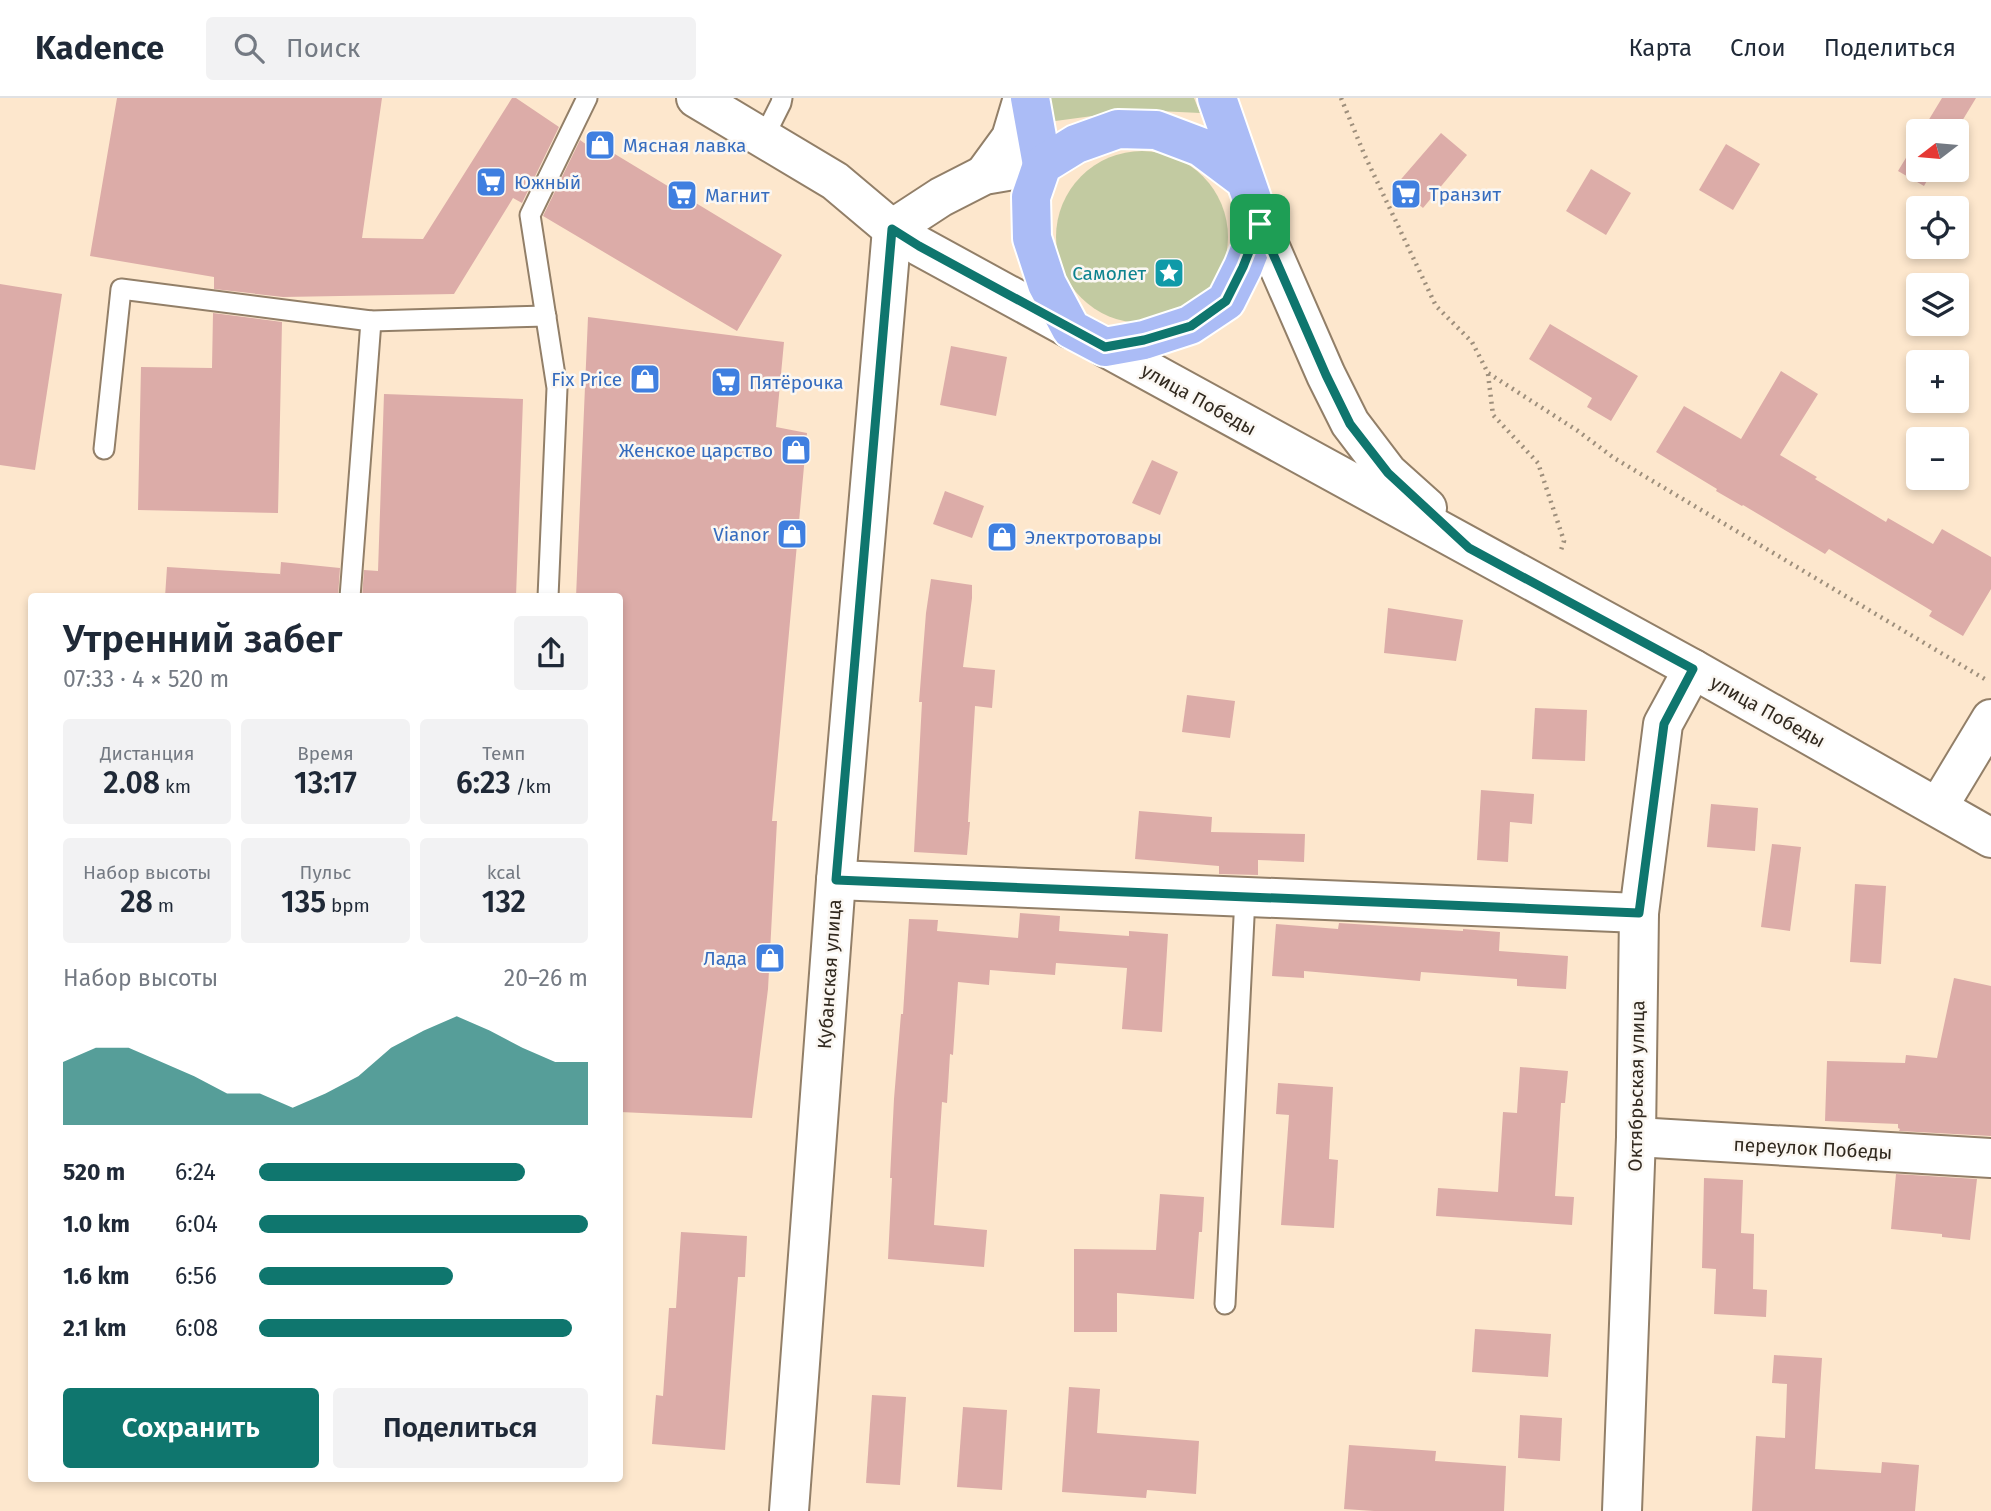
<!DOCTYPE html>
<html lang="ru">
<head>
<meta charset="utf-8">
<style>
  :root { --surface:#fff; --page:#f2f2f3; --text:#1f2937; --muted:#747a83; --line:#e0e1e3; --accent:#0f766e }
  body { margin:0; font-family:"Fira Sans",sans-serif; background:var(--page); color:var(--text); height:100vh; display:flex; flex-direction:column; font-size:26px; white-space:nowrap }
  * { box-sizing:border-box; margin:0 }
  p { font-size:23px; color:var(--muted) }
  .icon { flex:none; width:38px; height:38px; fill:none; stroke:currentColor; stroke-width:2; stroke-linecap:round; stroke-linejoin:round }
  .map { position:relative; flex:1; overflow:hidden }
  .details { position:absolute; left:28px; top:495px; width:595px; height:889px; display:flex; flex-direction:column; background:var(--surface); border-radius:7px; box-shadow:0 4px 10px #0003 }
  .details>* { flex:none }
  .needle { width:46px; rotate:254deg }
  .fabs { position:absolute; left:1906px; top:21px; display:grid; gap:14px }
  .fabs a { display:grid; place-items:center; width:63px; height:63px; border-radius:7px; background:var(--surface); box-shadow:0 4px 10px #0003; font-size:35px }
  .pin { position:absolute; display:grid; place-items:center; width:60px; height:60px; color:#fff; margin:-30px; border-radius:14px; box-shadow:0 4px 10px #0006 }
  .round { display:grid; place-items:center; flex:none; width:74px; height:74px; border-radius:7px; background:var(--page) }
  .overview { display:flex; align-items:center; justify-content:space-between; height:119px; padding:0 35px }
  h1 { font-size:38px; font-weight:600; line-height:52px }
  .stats { display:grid; grid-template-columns:repeat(3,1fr); gap:10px; height:119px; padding:7px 35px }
  .stats div { display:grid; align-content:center; border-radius:7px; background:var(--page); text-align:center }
  .stats b { font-size:30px; font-weight:600 }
  .stats small { font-size:19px; font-weight:400 }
  .stats p { font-size:19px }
  .chart { height:196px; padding:14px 35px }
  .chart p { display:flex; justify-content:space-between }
  .chart svg { width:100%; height:126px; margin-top:7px; fill:var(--accent); opacity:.7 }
  .primary-button { display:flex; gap:14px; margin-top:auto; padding:14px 35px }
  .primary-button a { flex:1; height:80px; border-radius:7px; background:var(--accent); color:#fff; font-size:28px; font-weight:600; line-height:80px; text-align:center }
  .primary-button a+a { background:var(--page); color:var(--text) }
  ul { padding:0 35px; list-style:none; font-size:23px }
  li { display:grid; grid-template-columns:112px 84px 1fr; align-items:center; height:52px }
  li i { height:18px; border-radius:9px; background:var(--accent) }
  header { display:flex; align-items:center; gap:42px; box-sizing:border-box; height:98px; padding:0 35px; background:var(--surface); border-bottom:2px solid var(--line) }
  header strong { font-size:33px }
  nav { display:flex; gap:38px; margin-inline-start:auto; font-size:24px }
  .search { width:490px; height:63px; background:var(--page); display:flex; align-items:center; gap:18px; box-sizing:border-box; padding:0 24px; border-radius:7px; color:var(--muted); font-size:26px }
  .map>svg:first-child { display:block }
  .green { fill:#c2caa1 }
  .building { fill:#dcaca8 }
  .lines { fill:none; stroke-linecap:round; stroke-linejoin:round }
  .service-casing { stroke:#927f68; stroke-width:23 }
  .minor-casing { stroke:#927f68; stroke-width:42 }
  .tertiary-casing { stroke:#927f68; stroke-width:42 }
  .primary-casing { stroke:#fff; stroke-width:42 }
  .path { stroke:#9e8f7c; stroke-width:4.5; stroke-dasharray:2 5; stroke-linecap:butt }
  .service { stroke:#fff; stroke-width:19 }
  .minor { stroke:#fff; stroke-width:38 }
  .tertiary { stroke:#fff; stroke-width:38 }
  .primary { stroke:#abbcf6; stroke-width:38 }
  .route-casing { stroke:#fff; stroke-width:14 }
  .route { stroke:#0f766e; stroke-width:9 }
  .labels { text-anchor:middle; stroke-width:5; stroke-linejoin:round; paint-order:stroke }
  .shop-label { font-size:19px; fill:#366cbe; stroke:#fbf7f2; text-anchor:start }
  .culture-label { font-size:19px; fill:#0d838f; stroke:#fbf7f2; text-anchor:end }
  .street-label { font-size:19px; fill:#31291f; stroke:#fbf7f2 }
</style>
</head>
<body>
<header>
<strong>Kadence</strong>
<div class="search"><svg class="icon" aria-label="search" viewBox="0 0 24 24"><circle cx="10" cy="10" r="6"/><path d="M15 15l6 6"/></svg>Поиск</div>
<nav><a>Карта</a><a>Слои</a><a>Поделиться</a></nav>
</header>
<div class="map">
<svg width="1991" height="1413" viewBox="0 0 1991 1413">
  <rect width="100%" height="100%" fill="#fde7cd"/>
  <!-- green -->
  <g class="green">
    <path d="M1049 0H1194L1200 15 1137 12 1048 24Z"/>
    <circle cx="1142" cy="139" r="86"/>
  </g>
  <!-- building -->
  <g class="building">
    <path d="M117 0H382L362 140 423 141 512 0H516L559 29 522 105 513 100 454 196 283 199 214 191V179L90 158Z"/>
    <path d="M1942 0H1976L1956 33H1922Z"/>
    <path d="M1441 35 1467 57 1423 110 1396 87Z"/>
    <path d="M1918 40V72H1933L1924 88 1898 73Z"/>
    <path d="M590 41 782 157 737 233 543 118 580 42 587 47Z"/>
    <path d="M1726 46 1760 66 1733 112 1699 92Z"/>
    <path d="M1591 71 1631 95 1606 137 1566 113Z"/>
    <path d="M0 186 62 196 35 372 0 367Z"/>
    <path d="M213 215 282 224 278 415 138 412 141 269 212 270Z"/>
    <path d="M588 219 784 244 776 329 807 335 772 723H777L768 891 752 1020 620 1014V499H576Z"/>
    <path d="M1550 226 1638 278 1611 323 1587 309 1592 300 1529 261Z"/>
    <path d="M951 248 1007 259 996 318 940 307Z"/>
    <path d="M1781 273 1818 296 1780 357 1817 379 1815 381 1886 424 1888 420 1933 446 1942 431 1991 459V491L1963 538 1929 518 1932 513 1829 451 1825 456 1743 407 1742 408 1716 393 1717 391 1656 354 1684 308 1741 341Z"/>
    <path d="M384 296 523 301 516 499H362L364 472 378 473Z"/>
    <path d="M1152 362 1178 374 1160 417 1132 405Z"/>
    <path d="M945 393 984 408 972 440 933 426Z"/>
    <path d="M281 464 340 470 338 499H165L167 469 280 476V478Z"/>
    <path d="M931 481 972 487V500L963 569 995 572 992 610 975 608 968 724H970L967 757 914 754 922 604H919L926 515Z"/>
    <path d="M1388 510 1463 522 1456 563 1384 555Z"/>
    <path d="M1187 597 1235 603 1230 640 1182 634Z"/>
    <path d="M1535 610 1587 612 1585 663 1532 661Z"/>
    <path d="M1481 692 1534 696 1532 726 1510 724 1508 764 1477 762Z"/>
    <path d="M1711 706 1758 710 1755 753 1707 749Z"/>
    <path d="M1139 713 1212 719 1211 734 1305 736 1304 764 1258 762V777L1219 776V768L1135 761Z"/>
    <path d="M1772 746 1801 749 1790 833 1761 829Z"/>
    <path d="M1855 786 1886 788 1881 866 1850 864Z"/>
    <path d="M1020 815 1060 818 1059 833 1129 838V833L1168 836 1162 934 1122 931 1127 870 1056 865 1055 877 990 872 989 887 958 884 953 957 950 956 947 1005 942 1004 934 1127 987 1132 984 1169 888 1161 892 1080H890L894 1001 901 916H903L909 821 938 822 937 833 1018 840Z"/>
    <path d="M1339 825 1463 833V831L1500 834 1499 853 1568 858 1566 891 1517 888V881L1421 874 1420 883 1304 873V880L1272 878 1276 826 1338 831Z"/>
    <path d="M1954 880 1991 888V1038L1899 1033 1900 1031 1898 1030V1026L1825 1023 1827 963 1905 965 1906 957 1937 960Z"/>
    <path d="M1520 969 1568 973 1565 1005H1561L1555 1098 1574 1099 1572 1127 1436 1118 1438 1090 1498 1094 1503 1014 1517 1015Z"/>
    <path d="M1278 985 1333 989 1329 1061 1338 1062 1334 1130 1281 1127 1289 1017 1276 1016Z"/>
    <path d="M1896 1076 1977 1081 1970 1142 1942 1139V1136L1891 1131Z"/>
    <path d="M1704 1080 1743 1082 1741 1135 1754 1136 1753 1191 1767 1192 1766 1219 1714 1216 1716 1171 1702 1170Z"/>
    <path d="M1160 1096 1204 1099 1202 1134H1199L1194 1201 1117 1195V1234H1074V1151L1156 1152Z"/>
    <path d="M681 1134 747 1138 745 1179H738L725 1352 652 1346 656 1297 663 1298 669 1210H676Z"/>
    <path d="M1475 1231 1551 1236 1548 1279 1472 1274Z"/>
    <path d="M1774 1257 1822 1260 1815 1371 1881 1375 1882 1364 1919 1367 1915 1413H1752L1756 1338 1785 1340 1787 1286 1772 1285Z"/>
    <path d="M1069 1289 1100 1291 1097 1335 1199 1343 1196 1396 1147 1392 1146 1400 1062 1394Z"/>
    <path d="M872 1297 906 1299 900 1387 866 1385Z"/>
    <path d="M963 1309 1007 1312 1002 1392 957 1389Z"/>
    <path d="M1520 1317 1562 1320 1560 1363 1518 1360Z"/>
    <path d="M1349 1347 1436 1353 1435 1363 1506 1368 1504 1413H1374L1344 1411Z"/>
  </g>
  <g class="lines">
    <!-- service casing -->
    <g class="service-casing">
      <g id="service">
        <path d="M763 41 781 5 782 0"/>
        <path d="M104 351 121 191 371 223 546 218"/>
        <path d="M350 499 371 223"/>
        <path d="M548 499 557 290 530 117 587 0"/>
        <path d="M1225 1206 1245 799"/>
      </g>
    </g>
    <!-- minor casing -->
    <g class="minor-casing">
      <g id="minor">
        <path d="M1938 709 1991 621"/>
        <path d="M836 782 1639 815"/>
        <path d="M1636 1039 1991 1060"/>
        <path d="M789 1413 836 782 892 131"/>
        <path d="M1622 1413 1636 1039 1639 815 1663 626 1693 571"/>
      </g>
    </g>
    <!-- tertiary casing -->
    <g class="tertiary-casing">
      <g id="tertiary">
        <path d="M696 0 835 83 892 131 919 148 1071 231"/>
        <path d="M984 77 1011 40 1023 0"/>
        <path d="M1260 126 1326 277 1350 325 1388 375 1427 410"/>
        <path d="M892 131 941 99 984 77 1042 67"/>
        <path d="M1105 249 1693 571 1991 740"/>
      </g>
    </g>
    <!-- primary casing -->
    <g class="primary-casing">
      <g id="primary">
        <path d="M1030 0 1042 67"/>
        <path d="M1217 0 1252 101 1260 126 1243 169 1226 203 1190 227 1144 242 1105 249 1071 231 1047 186 1032 140 1031 99 1042 67 1076 46 1118 31 1156 32 1201 49 1245 82"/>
      </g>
    </g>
    <!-- path -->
    <g class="path">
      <path d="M1341 0 1365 58 1436 208 1472 244 1488 275 1578 333 1614 360 1988 583"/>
      <path d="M1488 276 1493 317 1538 365 1564 443 1560 455"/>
    </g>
    <!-- service -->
    <use href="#service" class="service"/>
    <!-- minor -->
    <use href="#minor" class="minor"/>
    <!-- tertiary -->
    <use href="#tertiary" class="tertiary"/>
    <!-- primary -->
    <use href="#primary" class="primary"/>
  </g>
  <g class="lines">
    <!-- route casing -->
    <g class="route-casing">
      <path id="route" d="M1260 126 1326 277 1350 326 1388 375 1469 450 1693 571 1664 626 1639 815 836 782 892 131 919 148 1105 249 1144 242 1191 228 1226 203 1243 169Z"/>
    </g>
    <!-- route -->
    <use href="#route" class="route"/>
  </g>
  <!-- icons -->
  <defs>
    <g id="shop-square" transform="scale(1.575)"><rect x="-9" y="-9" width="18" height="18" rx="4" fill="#3f7fe0" stroke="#fbf7f2"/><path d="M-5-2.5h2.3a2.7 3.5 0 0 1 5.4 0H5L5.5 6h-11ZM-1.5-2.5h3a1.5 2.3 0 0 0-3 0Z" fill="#fff"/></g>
    <g id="supermarket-square" transform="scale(1.575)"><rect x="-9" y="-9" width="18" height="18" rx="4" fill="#3f7fe0" stroke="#fbf7f2"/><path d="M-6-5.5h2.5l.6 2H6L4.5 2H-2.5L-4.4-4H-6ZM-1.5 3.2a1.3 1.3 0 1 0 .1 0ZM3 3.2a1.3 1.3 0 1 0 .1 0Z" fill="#fff"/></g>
    <g id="sight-square" transform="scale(1.575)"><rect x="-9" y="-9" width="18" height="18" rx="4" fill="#0f9aa8" stroke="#fbf7f2"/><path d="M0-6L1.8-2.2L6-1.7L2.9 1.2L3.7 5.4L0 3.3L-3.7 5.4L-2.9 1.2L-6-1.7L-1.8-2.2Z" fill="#fff"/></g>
  </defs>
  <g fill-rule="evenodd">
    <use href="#shop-square" x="600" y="47"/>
    <use href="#supermarket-square" x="491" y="84"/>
    <use href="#supermarket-square" x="1406" y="96"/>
    <use href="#supermarket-square" x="682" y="97"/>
    <use href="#sight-square" x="1169" y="175"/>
    <use href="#shop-square" x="645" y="281"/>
    <use href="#supermarket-square" x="726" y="284"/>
    <use href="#shop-square" x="796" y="352"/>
    <use href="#shop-square" x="792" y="436"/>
    <use href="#shop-square" x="1002" y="439"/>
    <use href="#shop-square" x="770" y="860"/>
  </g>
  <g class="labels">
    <!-- shop labels -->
    <g class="shop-label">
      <text x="623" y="54">Мясная лавка</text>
      <text x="514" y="91">Южный</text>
      <text x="1429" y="103">Транзит</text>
      <text x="705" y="104">Магнит</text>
      <text x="622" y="288" text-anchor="end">Fix Price</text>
      <text x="749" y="291">Пятёрочка</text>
      <text x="773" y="359" text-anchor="end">Женское царство</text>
      <text x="769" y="443" text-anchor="end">Vianor</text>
      <text x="1025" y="446">Электротовары</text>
      <text x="747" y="867" text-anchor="end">Лада</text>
    </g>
    <!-- culture labels -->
    <g class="culture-label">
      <text x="1146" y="182">Самолет</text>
    </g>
    <!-- street labels -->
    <g class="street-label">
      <text transform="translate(1199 301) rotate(29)" y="7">улица Победы</text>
      <text transform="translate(1768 613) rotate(29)" y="7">улица Победы</text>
      <text transform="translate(829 876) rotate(-86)" y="7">Кубанская улица</text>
      <text transform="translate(1636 988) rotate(-89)" y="7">Октябрьская улица</text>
      <text transform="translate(1813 1050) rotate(3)" y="7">переулок Победы</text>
    </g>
  </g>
</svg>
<div class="fabs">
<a><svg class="needle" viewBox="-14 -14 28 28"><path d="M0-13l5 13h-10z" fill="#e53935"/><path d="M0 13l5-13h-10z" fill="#747a83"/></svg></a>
<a><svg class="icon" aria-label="locate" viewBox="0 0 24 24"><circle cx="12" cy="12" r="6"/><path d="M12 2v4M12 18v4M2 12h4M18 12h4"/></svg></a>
<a><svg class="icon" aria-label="layers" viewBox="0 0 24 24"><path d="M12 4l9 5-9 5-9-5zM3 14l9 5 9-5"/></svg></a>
<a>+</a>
<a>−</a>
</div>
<div class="pin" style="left:1260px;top:126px;background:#1e9e55"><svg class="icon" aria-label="arrive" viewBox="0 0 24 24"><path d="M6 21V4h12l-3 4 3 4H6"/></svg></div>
<section class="details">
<div class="overview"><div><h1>Утренний забег</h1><p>07:33 · 4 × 520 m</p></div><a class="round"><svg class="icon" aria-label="share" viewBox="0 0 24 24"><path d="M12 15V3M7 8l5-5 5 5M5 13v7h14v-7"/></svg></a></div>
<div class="stats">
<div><p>Дистанция</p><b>2.08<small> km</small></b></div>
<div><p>Время</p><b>13:17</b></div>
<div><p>Темп</p><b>6:23<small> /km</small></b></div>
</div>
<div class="stats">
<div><p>Набор высоты</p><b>28<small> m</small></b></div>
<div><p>Пульс</p><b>135<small> bpm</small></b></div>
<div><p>kcal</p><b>132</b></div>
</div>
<div class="chart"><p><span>Набор высоты</span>20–26 m</p>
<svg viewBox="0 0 160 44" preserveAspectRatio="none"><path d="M0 44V22L10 17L20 17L30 22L40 27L50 33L60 33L70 38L80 33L90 27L100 17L110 11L120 6L130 11L140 17L150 22L160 22V44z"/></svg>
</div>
<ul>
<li><b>520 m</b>6:24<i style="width:81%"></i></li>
<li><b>1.0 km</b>6:04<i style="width:100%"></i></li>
<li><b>1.6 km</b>6:56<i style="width:59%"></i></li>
<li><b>2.1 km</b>6:08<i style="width:95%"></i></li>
</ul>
<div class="primary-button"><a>Сохранить</a><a>Поделиться</a></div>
</section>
</div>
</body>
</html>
